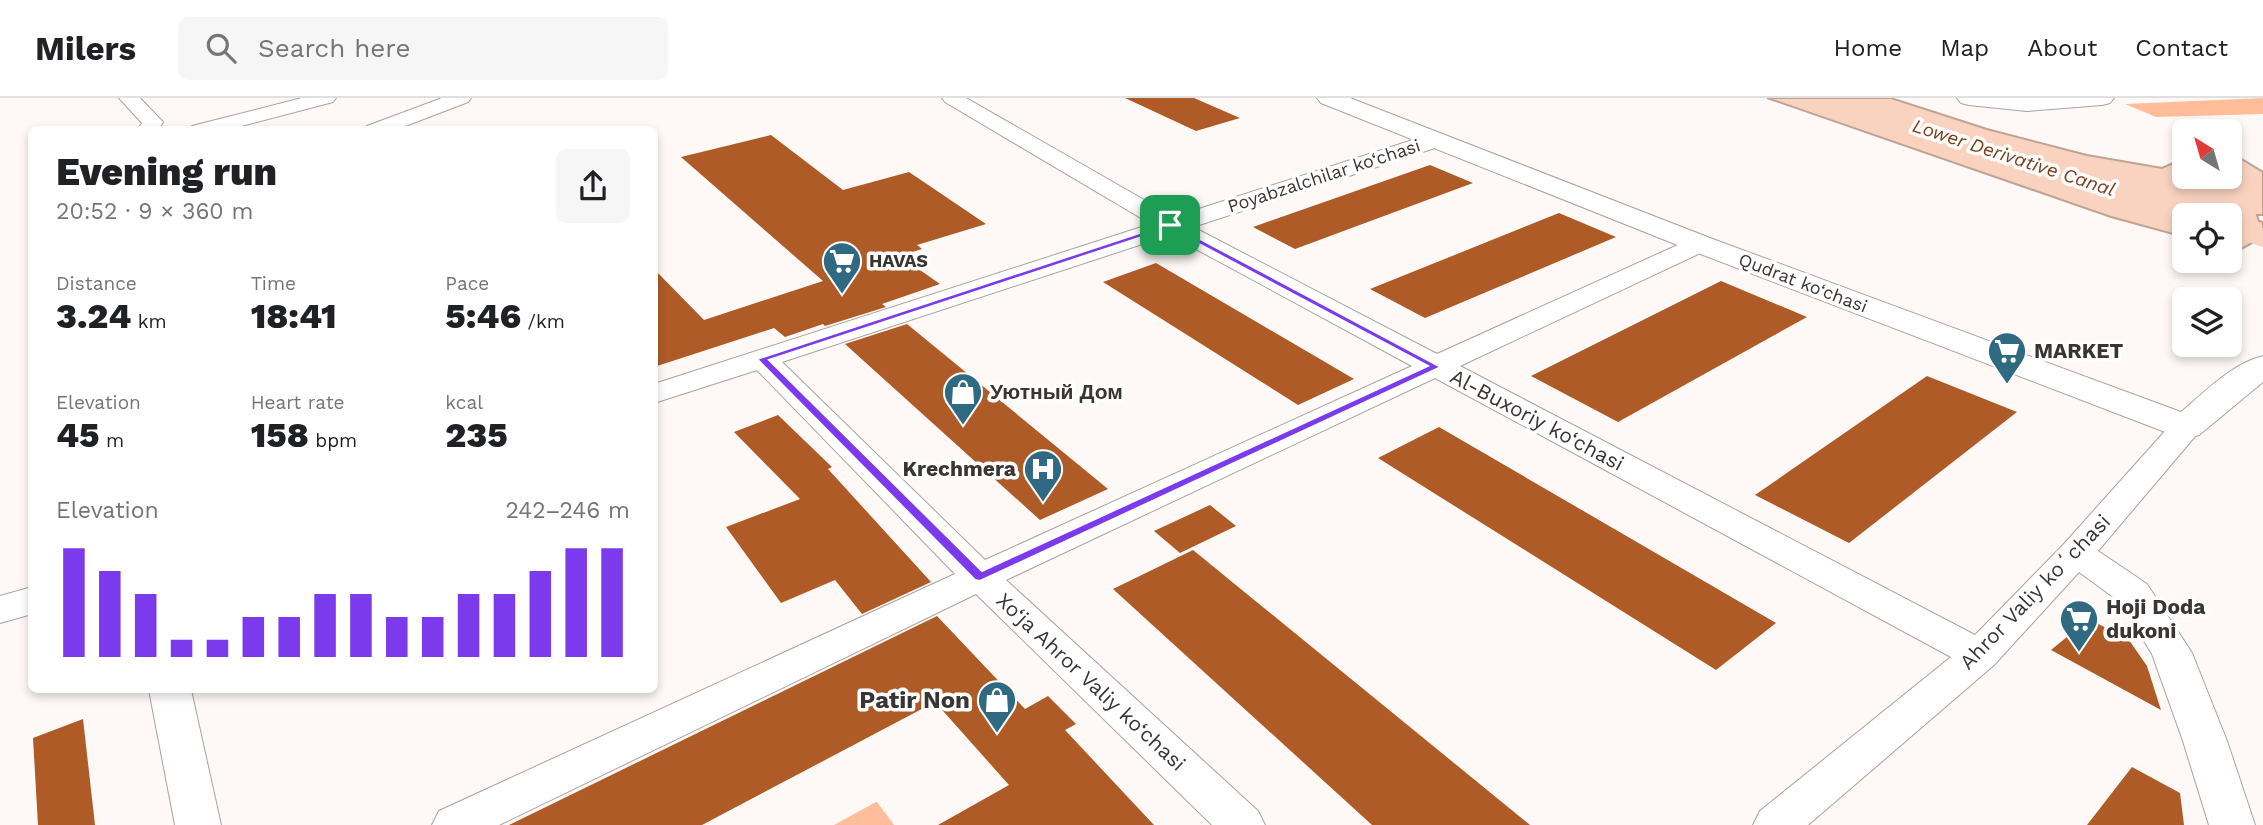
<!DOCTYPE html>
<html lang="en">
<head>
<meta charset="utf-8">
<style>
  :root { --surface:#fff; --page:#f6f6f6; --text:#202124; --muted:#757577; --line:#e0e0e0; --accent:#7c3aed }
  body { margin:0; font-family:"Work Sans",sans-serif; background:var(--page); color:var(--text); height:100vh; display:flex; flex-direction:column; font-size:26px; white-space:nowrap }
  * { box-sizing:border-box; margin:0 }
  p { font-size:23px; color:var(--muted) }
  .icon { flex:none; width:38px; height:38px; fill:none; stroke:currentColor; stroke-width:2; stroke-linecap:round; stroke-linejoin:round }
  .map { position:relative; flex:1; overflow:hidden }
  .drawer { position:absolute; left:28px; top:28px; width:630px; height:567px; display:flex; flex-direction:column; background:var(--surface); border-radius:10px; box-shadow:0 4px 10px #0003 }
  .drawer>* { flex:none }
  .needle { width:46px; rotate:323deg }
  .tools { position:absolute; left:2172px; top:21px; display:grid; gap:14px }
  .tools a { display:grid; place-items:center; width:70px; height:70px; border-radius:10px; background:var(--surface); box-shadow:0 4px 10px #0003; font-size:35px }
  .pin { position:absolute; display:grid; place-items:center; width:60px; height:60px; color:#fff; margin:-30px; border-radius:14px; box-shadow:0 4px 10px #0006 }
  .round { display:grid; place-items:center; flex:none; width:74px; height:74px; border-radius:10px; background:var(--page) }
  .head { display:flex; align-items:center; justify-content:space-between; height:119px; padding:0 28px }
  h1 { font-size:38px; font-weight:800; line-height:52px }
  .metrics { display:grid; grid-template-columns:repeat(3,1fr); gap:10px; height:119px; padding:7px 28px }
  .metrics div { display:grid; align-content:center }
  .metrics b { font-size:35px; font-weight:800 }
  .metrics small { font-size:19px; font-weight:400 }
  .metrics p { font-size:19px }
  .chart { height:196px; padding:14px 28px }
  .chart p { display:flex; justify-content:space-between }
  .chart svg { width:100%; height:126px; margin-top:7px; stroke:var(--accent); stroke-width:6 }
  header { display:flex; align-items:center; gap:42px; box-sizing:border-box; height:98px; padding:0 35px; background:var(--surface); border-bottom:2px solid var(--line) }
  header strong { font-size:33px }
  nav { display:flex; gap:38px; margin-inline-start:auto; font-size:24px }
  .search { width:490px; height:63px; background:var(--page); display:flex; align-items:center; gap:18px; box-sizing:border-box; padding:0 24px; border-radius:10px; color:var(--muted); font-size:26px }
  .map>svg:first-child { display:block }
  .green { fill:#ffbd9a }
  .water { fill:#f9d3c0; stroke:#bfa496; stroke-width:2 }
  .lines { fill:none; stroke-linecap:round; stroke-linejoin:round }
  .canal { fill:#f9d3c0; fill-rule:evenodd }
  .building { fill:#ae5b28 }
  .minor-casing { stroke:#aaa29e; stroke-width:2 }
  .tertiary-casing { stroke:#aaa29e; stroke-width:2 }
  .minor { fill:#fff; fill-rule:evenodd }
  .tertiary { fill:#fff; fill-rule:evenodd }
  .route { fill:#7c3aed; stroke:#fff; stroke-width:2; fill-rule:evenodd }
  .labels { text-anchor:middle; stroke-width:7; stroke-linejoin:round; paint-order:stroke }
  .far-street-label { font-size:18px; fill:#393533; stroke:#fff }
  .far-poi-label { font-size:18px; font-weight:bold; fill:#393533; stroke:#fff; text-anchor:start }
  .far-water-label { font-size:19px; font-style:italic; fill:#783e1c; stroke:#fff }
  .poi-label { font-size:21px; font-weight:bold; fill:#393533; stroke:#fff; text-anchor:start }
  .street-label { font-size:21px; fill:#393533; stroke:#fff }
  .near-poi-label { font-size:24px; font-weight:bold; fill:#393533; stroke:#fff; text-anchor:end }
</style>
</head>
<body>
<header>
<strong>Milers</strong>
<div class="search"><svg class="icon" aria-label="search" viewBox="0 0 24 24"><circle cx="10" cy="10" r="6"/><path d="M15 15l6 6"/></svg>Search here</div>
<nav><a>Home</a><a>Map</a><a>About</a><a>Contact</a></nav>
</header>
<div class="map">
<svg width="2263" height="727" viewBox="0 0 2263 727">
  <rect width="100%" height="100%" fill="#fef9f6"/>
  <!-- green -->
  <g class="green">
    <path d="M2263 0V16L2156 19 2125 6Z"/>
    <path d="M877 704 894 727H834L876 704Z"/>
  </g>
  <!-- water -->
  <path class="water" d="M1767 0H1891L1987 31 2087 57 2162 70 2184 60V79H2230V54L2263 74V117H2257L2259 123 2263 124V139L2234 155 2230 153V117H2184V139L2111 119Z"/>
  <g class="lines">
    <!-- canal -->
    <path class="canal" d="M2230 119 2263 130V149L2230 138Z"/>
  </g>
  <!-- building -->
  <g class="building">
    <path d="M1125 0H1194L1240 20 1196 33Z"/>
    <path d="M771 37 843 92 909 74 986 126 917 147 922 151 900 158 940 186 882 206 886 209 825 228 823 226 785 239 774 230 654 269V171L704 222 823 183 681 59Z"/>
    <path d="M1430 67 1473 85 1295 151 1253 129Z"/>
    <path d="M1559 115 1616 139 1425 220 1370 191Z"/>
    <path d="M1156 165 1354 281 1298 307 1103 184Z"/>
    <path d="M1721 183 1807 219 1618 324 1531 278Z"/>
    <path d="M907 226 1108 391 1040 422 845 246Z"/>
    <path d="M1927 278 2017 314 1849 445 1755 397Z"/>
    <path d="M778 317 832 369 828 371 931 484 862 516 835 482 781 505 726 429 800 401 734 334Z"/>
    <path d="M1439 329 1776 525 1716 572 1378 360Z"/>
    <path d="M1210 407 1236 428 1180 455 1154 433Z"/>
    <path d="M1193 452 1530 727H1372L1113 491Z"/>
    <path d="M937 518 1025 611 1048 598 1076 626 1065 632 1154 727H938L1009 687 935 604 702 727H509Z"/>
    <path d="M2089 521 2129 542 2147 568 2161 612 2051 552Z"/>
    <path d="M83 621 95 727H38L33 640Z"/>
    <path d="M2132 669 2180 695 2184 727H2087Z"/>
  </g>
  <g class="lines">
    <!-- minor casing -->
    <g class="minor-casing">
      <g id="minor">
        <path d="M119 0H140L163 24 158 32H137L142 25Z"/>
        <path d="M302 0H336L333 4 226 32H189L192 28Z"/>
        <path d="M442 0H471L468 4 395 32H364L367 28Z"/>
        <path d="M942 0H966L1174 119 1428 37H1444L1447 42 1444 47 1193 129 1437 256 1691 141 1700 138 1709 141 1713 146 1709 151 1460 268 1975 537 2063 447 2175 322 2186 319 2197 322 2202 329 2197 336 2098 453 2147 486 2192 555 2227 643 2255 727H2209L2183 643 2152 556 2120 504 2079 474 1994 567 1808 727H1753L1760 713 1951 559 1435 280 1006 482 1258 713 1265 727H1212L976 496 499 727H432L439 713 955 476 757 272 654 305V286L1151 126 945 4ZM1170 137 1412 268 985 462 782 264Z"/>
        <path d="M32 489V516L0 525V498Z"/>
        <path d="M149 592H191L221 727H175Z"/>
      </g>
    </g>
    <!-- tertiary casing -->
    <g class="tertiary-casing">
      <g id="tertiary">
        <path d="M1317 0H1350L1710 140 2181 314C2205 294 2231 266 2263 258V284L2199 337 2186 340 2173 337 1690 152 1321 5Z"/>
        <path d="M1957 0H2114L2110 5 2102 7 2027 13 1969 7 1961 5Z"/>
      </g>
    </g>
    <!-- minor -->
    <use href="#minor" class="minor"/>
    <!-- tertiary -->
    <use href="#tertiary" class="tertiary"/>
  </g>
  <!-- route -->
  <path class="route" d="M1170 125 1441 269 980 483 975 482 757 261ZM1169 130 1428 268 982 473 769 262Z"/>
  <!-- icons -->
  <defs>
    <g id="supermarket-pin" transform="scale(2.0125)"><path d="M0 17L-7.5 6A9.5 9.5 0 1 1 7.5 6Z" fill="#2f6982" stroke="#fff"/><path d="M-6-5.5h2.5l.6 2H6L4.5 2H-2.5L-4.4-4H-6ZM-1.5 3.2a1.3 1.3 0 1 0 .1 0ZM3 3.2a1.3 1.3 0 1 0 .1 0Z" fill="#fff"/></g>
    <g id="shop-pin" transform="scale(2.0125)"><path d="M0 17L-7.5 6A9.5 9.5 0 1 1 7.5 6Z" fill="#2f6982" stroke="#fff"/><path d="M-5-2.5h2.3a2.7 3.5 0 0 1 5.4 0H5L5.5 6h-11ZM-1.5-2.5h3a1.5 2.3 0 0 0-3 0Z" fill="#fff"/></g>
    <g id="hospital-pin" transform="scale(2.0125)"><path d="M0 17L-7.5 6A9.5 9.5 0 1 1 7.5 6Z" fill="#2f6982" stroke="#fff"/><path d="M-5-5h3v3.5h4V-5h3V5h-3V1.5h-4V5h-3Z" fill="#fff"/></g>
  </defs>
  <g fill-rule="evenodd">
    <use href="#supermarket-pin" x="842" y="163"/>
    <use href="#supermarket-pin" x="2007" y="253"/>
    <use href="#shop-pin" x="963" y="294"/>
    <use href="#hospital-pin" x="1043" y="371"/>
    <use href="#supermarket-pin" x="2079" y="521"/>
    <use href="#shop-pin" x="997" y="602"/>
  </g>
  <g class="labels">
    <!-- far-street labels -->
    <g class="far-street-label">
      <text transform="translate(1324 78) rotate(-18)" y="6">Poyabzalchilar ko‘chasi</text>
      <text transform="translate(1803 185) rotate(21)" y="6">Qudrat ko‘chasi</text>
    </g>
    <!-- far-poi labels -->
    <g class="far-poi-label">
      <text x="869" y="169">HAVAS</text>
    </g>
    <!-- far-water labels -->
    <g class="far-water-label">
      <text transform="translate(2014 59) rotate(18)" y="7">Lower Derivative Canal</text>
    </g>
    <!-- poi labels -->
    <g class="poi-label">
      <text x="2034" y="260">MARKET</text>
      <text x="990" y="301">Уютный Дом</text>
      <text x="1016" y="378" text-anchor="end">Krechmera</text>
      <text x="2106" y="516">Hoji Doda<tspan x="2106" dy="24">dukoni</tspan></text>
    </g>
    <!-- street labels -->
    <g class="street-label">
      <text transform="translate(1537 322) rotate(28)" y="7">Al-Buxoriy ko‘chasi</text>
      <text transform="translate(2035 494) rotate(-46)" y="7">Ahror Valiy koʻchasi</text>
      <text transform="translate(1091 584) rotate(43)" y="7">Xo‘ja Ahror Valiy ko‘chasi</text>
    </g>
    <!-- near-poi labels -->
    <g class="near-poi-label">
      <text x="970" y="610">Patir Non</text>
    </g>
  </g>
</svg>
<div class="tools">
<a><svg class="needle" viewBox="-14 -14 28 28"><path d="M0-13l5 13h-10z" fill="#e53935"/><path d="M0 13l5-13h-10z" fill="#757577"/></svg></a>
<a><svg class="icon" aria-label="locate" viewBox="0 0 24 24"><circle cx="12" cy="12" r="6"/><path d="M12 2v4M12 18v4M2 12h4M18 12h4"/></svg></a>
<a><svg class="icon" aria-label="layers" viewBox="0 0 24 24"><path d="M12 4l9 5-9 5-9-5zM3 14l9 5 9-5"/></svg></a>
</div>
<div class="pin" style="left:1170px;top:127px;background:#1e9e55"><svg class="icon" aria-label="arrive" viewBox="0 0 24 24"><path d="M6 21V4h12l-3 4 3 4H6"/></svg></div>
<section class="drawer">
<div class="head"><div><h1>Evening run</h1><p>20:52 · 9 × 360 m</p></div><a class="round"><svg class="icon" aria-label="share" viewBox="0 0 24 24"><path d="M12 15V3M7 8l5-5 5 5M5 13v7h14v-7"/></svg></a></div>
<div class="metrics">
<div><p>Distance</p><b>3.24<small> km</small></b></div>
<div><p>Time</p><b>18:41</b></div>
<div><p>Pace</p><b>5:46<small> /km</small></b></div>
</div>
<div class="metrics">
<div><p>Elevation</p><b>45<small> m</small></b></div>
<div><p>Heart rate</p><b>158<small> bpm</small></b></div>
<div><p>kcal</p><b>235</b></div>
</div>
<div class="chart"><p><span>Elevation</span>242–246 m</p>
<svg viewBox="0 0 160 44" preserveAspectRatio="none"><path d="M5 44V6M15 44V14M25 44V22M35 44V38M45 44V38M55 44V30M65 44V30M75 44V22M85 44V22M95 44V30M105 44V30M115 44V22M125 44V22M135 44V14M145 44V6M155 44V6"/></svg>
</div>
</section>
</div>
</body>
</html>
